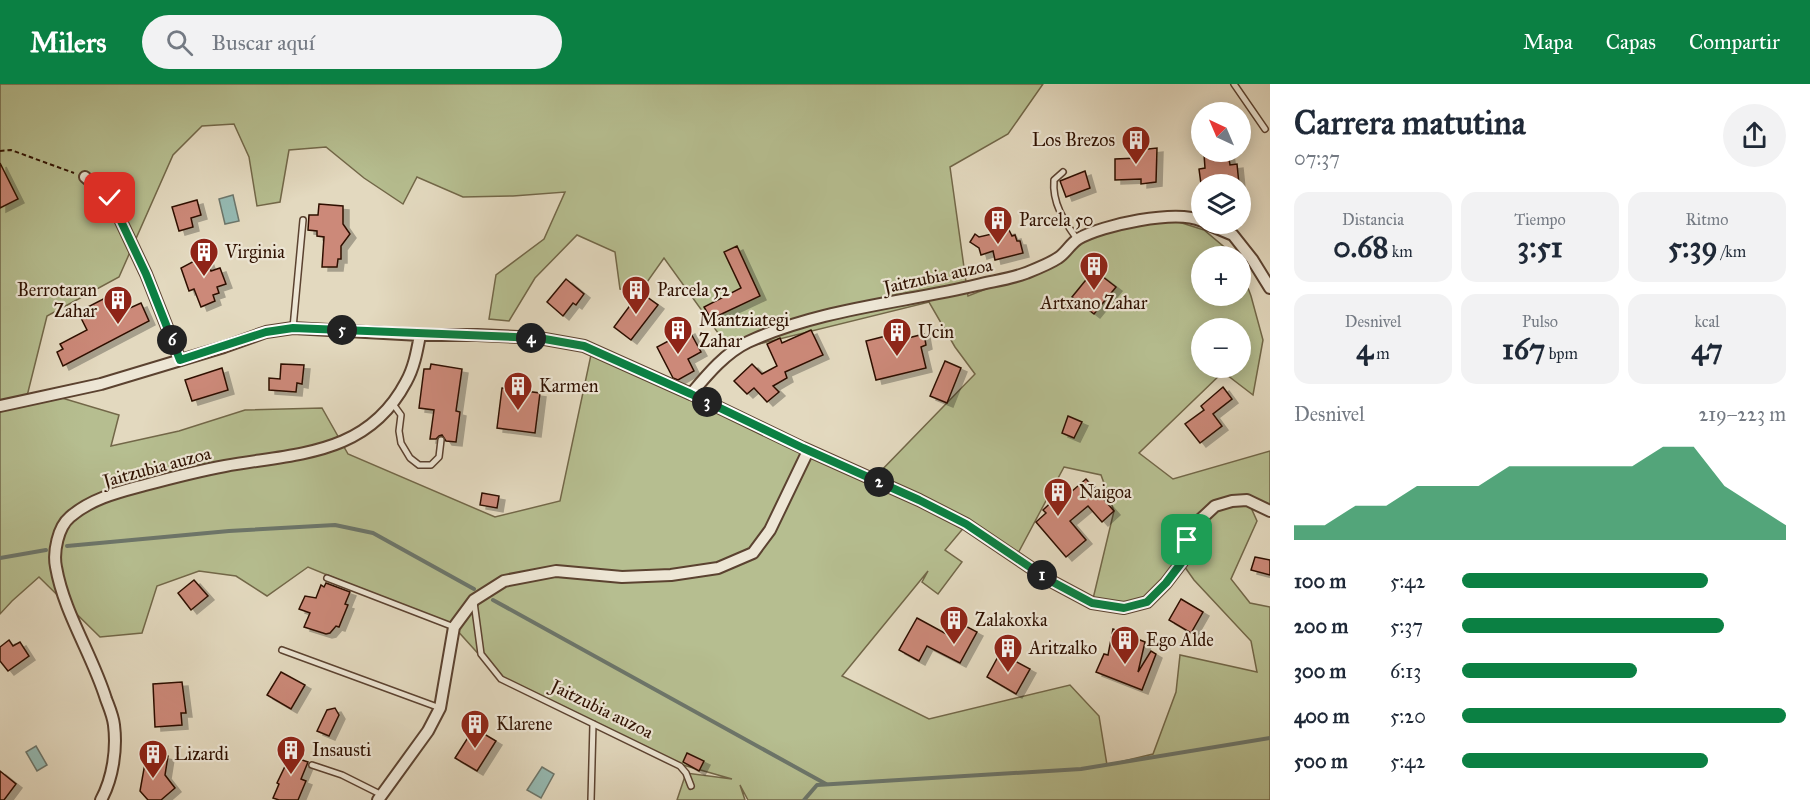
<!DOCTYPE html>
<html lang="es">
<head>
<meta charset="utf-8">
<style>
  :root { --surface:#fff; --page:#f2f2f3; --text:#1f2937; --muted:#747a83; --accent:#0b8043 }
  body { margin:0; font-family:"IM FELL Great Primer",serif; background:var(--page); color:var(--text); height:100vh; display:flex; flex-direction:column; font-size:22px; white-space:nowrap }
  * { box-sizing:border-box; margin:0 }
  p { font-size:20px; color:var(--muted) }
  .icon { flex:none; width:33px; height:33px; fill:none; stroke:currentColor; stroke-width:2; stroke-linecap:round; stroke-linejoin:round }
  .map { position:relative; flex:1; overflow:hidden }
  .side { display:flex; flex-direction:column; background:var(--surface); width:540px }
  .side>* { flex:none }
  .needle { width:39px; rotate:316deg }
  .buttons { position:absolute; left:1191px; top:18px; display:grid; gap:12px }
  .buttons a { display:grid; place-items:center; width:60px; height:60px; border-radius:50%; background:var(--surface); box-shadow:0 3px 15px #0003; font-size:30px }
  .pin { position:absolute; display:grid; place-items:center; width:51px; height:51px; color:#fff; margin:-26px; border-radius:12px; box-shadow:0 3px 9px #0006 }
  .km { position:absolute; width:30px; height:30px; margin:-15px; border-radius:50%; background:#222; color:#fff; font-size:16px; line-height:30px; text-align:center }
  .round { display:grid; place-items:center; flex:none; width:63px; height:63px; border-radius:32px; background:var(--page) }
  .head { display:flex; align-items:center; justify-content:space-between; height:102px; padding:0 24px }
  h1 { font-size:33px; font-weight:800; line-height:45px }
  .stats { display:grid; grid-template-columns:repeat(3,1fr); gap:9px; height:102px; padding:6px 24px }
  .stats div { display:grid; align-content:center; border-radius:15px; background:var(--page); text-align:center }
  .stats b { font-size:30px; font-weight:800 }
  .stats small { font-size:16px; font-weight:400 }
  .stats p { font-size:16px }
  .chart { height:168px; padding:12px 24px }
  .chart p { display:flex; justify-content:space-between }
  .chart svg { width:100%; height:108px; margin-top:6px; fill:var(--accent); opacity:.7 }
  ul { padding:0 24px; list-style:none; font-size:20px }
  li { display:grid; grid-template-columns:96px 72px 1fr; align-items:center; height:45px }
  li i { height:15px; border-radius:8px; background:var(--accent) }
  header { display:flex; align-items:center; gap:36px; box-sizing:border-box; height:84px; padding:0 30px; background:var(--accent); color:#fff }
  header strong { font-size:28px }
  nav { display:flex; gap:33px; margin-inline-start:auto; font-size:21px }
  .search { width:420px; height:54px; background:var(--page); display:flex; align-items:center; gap:15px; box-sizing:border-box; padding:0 21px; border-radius:33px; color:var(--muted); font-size:22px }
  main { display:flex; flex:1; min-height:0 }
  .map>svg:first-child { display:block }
  .green { fill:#b6be90; stroke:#726748; stroke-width:1.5; fill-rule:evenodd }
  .water { fill:#95bab3; stroke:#6c766b; stroke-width:1.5 }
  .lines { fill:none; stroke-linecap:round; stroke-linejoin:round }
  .stream { stroke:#6c766b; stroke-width:4 }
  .building { fill:#cc8979; stroke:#2e1000; stroke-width:1.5; filter:url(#shadow) }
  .service-casing { stroke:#5b4230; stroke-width:8 }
  .minor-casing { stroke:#5b4230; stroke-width:14 }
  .path { stroke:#2e1000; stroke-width:2; stroke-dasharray:4.5 3; stroke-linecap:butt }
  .service { stroke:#ede6d5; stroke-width:5 }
  .minor { stroke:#ede6d5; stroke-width:10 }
  .route-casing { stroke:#fff; stroke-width:12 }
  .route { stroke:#0b8043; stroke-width:8 }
  .labels { text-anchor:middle; stroke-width:4.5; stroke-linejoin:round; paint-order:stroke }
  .poi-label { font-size:18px; fill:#2e1000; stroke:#ede6d5; text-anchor:start }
  .street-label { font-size:18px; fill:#2e1000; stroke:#ede6d5 }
</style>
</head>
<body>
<header>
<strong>Milers</strong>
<div class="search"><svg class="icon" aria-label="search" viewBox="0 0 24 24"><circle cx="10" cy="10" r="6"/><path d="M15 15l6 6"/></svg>Buscar aquí</div>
<nav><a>Mapa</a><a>Capas</a><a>Compartir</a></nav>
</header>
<main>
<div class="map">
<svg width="1270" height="716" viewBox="0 0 1270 716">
  <defs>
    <filter id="shadow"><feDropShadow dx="6" dy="4" stdDeviation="0" flood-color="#0004"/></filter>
  </defs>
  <rect width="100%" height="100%" fill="#e3d9bf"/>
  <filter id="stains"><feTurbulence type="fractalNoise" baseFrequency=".00333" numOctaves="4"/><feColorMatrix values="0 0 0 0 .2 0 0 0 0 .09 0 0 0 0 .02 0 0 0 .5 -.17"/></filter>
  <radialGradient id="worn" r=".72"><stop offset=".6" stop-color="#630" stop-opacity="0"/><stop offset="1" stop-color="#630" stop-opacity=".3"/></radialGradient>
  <!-- green -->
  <path class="green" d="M0 0H1043L1008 50 950 83 968 212 1025 190 1077 155 1163 133 1204 146 1235 172H1202V212H1240L1241 185 1251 212 1263 256 1253 311 1223 288 1139 369 1173 395 1270 367V426L1248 417 1257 437 1231 495 1250 519 1270 523V716H748L740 701 745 716H677L686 689 732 695 683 681 501 595 454 543 308 483 267 512 236 492 199 487 157 502 142 549 100 553 39 493 12 517 0 530ZM234 40 249 73 257 122 280 118 289 66 326 63 364 94 403 120 417 93 463 113 513 112 565 108 544 155 496 191 489 235 509 237 535 194 577 151 615 168 620 205 640 208 664 174 731 267 929 218 955 263 975 290 873 395 592 266 560 417 495 433 348 370 322 324 245 326 179 347 111 362 119 331 52 311 26 316 47 232 119 193 173 71 202 42ZM1202 244H1240V284H1202ZM1064 383 1101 391 1114 427 1092 519 1147 518 1182 479 1194 496 1251 557 1257 588 1180 571 1176 608 1153 670 1107 681 1099 632 1070 601 929 635 842 592 928 487 922 498 938 510 962 478 945 466 966 441 1016 473Z"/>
  <!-- water -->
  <g class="water">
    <path d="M233 111 239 137 225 140 219 115Z"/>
    <path d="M36 662 47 681 37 687 26 668Z"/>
    <path d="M542 683 554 690 541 714 527 706Z"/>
  </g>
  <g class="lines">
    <!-- stream -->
    <g class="stream">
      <path d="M67 462 229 447 335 441 373 449 474 505"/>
      <path d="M0 474 46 466"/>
      <path d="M493 516 826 700"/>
      <path d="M804 716 817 701 1081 685 1270 654"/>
    </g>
  </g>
  <!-- building -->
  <g class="building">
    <path d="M1157 64 1156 98 1141 100V95L1115 96V75L1139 74V66Z"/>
    <path d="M1228 68 1230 81 1237 80 1239 100H1201L1199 85 1205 84 1204 70Z"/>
    <path d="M0 79 18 115 0 124Z"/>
    <path d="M1085 87 1090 104 1066 113 1060 97Z"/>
    <path d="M197 116 201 131 191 134 193 143 179 147 172 123Z"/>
    <path d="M319 120 343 122V140L350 150 341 162V175H338L337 183H322L324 153 317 152V147L308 146 309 131H318Z"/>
    <path d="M1009 146 1012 152 1015 151 1017 157H1020L1023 169 995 176 993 167 981 171 979 164 970 158 975 150 979 153Z"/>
    <path d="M737 162 760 212 711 235 704 223 741 204 724 168Z"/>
    <path d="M198 175 199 178 207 175 211 187 220 184 226 200 217 203 219 209 213 211 215 217 201 223 194 205 189 207 181 184Z"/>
    <path d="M1094 186 1116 203 1094 230 1072 213Z"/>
    <path d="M566 195 584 210 576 221 573 219 563 232 547 218Z"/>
    <path d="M640 208 658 221 631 256 614 243Z"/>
    <path d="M113 210 121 228 141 219 149 237 63 282 57 268 63 265 60 260 87 246 78 228Z"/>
    <path d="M689 246 701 268 688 275 694 287 678 296 673 294 657 263Z"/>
    <path d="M811 246 823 271 785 288 787 294 773 302 779 308 767 318 754 304 747 310 734 297 752 280 762 290 777 282 767 260 780 254 782 259Z"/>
    <path d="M924 250 926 261 921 263 926 284 876 296 866 257 886 252 888 259Z"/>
    <path d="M945 277 961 284 947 319 930 312Z"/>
    <path d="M281 280 304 281 302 300 297 299 296 308 269 306V294L280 295Z"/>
    <path d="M431 280 462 285 456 327 460 328 456 358 446 357 442 351 439 352 436 355H430L434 326 419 324 424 285H430Z"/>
    <path d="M222 284 228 306 192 317 185 296Z"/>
    <path d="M1223 303 1232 315 1213 330 1222 342 1200 359 1185 340 1204 326 1201 322Z"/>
    <path d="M502 304 540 309 535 349 497 344Z"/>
    <path d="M1068 332 1082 338 1074 354 1062 349Z"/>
    <path d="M1086 395 1114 427 1102 438 1088 422 1070 437 1086 456 1066 473 1036 438 1046 429 1043 426 1059 411 1063 415Z"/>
    <path d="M482 409 499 412 497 424 480 421Z"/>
    <path d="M1255 473 1270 476V491L1251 486Z"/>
    <path d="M194 496 208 512 191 526 178 509Z"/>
    <path d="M326 499 350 508 345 520 348 521 339 543 336 542 330 549 326 550 304 543 310 529 299 525 305 512 316 514 321 501 324 503Z"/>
    <path d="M1181 515 1203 528 1191 549 1169 536Z"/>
    <path d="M917 534 950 552 958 538 977 548 960 579 927 562 919 577 899 566Z"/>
    <path d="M1113 545 1145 558 1138 588 1151 567 1156 570 1142 606 1096 588 1104 570 1108 571Z"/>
    <path d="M9 556 13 562 20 558 29 572 8 587 0 577V563Z"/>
    <path d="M1000 569 1030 585 1016 610 987 593Z"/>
    <path d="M281 588 305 601 291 625 267 611Z"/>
    <path d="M182 598 186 629H181L182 641 155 643 153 600Z"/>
    <path d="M335 624 339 631 329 652 317 647 327 626Z"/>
    <path d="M474 644 496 657 477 687 455 674Z"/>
    <path d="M147 668 168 672 165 691 175 704 161 716H148L140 707Z"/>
    <path d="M687 669 704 677 699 687 683 678Z"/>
    <path d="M290 672 308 678 301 695 306 697 298 716H279L273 714 279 700 277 699Z"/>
    <path d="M0 687 16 700 4 716H0Z"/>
  </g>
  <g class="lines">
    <!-- service casing -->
    <g class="service-casing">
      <g id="service">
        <path d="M1234 0 1265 45"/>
        <path d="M1063 88 1054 96C1052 119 1064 137 1077 155"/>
        <path d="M293 244 303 136"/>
        <path d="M393 320 401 331 399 347 401 359 410 374 419 381H431L439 373 441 356"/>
        <path d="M327 494 454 543"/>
        <path d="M474 518 481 570 501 595 680 682 686 689 691 702"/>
        <path d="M282 566 440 624"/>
        <path d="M312 681 342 691 382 711"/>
        <path d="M591 716 593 640"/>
      </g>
    </g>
    <!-- minor casing -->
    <g class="minor-casing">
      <g id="minor">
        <path d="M85 93 110 114 146 190 180 276"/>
        <path d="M1207 140 1233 151 1252 175 1270 204"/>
        <path d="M420 251H477L539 254 584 262 691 310 803 364 919 416 966 440 1049 496 1092 519 1124 524 1147 518 1166 499 1182 478 1187 456 1201 435 1215 422 1232 417 1247 416 1270 427"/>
        <path d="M691 310C707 291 725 269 748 258 819 225 901 219 977 201 993 197 1010 195 1026 189 1036 185 1049 180 1058 174 1066 169 1070 160 1078 155 1102 141 1176 125 1202 137"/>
        <path d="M0 322 101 300 224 263 266 248 293 244 420 251C417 267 414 284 406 298 367 372 296 369 225 382 198 387 171 394 145 401 119 408 92 414 70 433 58 443 53 468 56 483 64 529 92 570 106 615 109 623 113 632 114 641 117 665 113 694 101 716"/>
        <path d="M378 716 428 647 440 624 454 543 474 516 504 497 556 487 622 493 671 491 718 484 753 469 770 446 808 367"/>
      </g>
    </g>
    <!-- path -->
    <path class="path" d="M0 67 11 66 74 89"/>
    <!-- service -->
    <use href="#service" class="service"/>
    <!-- minor -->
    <use href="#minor" class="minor"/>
  </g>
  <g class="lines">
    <!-- route casing -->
    <g class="route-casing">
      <path id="route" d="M110 114 146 190 180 276 266 248 293 244 539 254 584 262 691 310 803 364 919 416 966 440 1049 496 1092 519 1124 524 1147 518 1166 499 1182 478 1187 456"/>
    </g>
    <!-- route -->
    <use href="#route" class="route"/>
  </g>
  <!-- icons -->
  <defs>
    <g id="building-pin" transform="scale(1.5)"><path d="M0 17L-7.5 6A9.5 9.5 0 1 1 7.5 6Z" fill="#8f2418" stroke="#ede6d5"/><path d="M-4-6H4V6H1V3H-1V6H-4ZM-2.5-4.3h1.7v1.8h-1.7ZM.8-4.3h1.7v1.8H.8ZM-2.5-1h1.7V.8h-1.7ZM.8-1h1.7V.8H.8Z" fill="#fff"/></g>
  </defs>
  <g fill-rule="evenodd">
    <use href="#building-pin" x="1136" y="56"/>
    <use href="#building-pin" x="998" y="136"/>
    <use href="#building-pin" x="204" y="168"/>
    <use href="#building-pin" x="1094" y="182"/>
    <use href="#building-pin" x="636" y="206"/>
    <use href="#building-pin" x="118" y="216"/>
    <use href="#building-pin" x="678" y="246"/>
    <use href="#building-pin" x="897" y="248"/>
    <use href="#building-pin" x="518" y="302"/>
    <use href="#building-pin" x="1058" y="408"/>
    <use href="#building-pin" x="954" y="536"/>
    <use href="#building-pin" x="1125" y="556"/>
    <use href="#building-pin" x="1008" y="564"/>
    <use href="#building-pin" x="475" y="640"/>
    <use href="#building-pin" x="291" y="666"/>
    <use href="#building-pin" x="153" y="670"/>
  </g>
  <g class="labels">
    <!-- poi labels -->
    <g class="poi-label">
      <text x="1115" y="62" text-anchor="end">Los Brezos</text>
      <text x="1019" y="142">Parcela 50</text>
      <text x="225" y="174">Virginia</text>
      <text x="97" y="212" text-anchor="end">Berrotaran<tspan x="97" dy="21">Zahar</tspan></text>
      <text x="657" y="212">Parcela 52</text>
      <text x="1094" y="225" text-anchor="middle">Artxano Zahar</text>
      <text x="699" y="242">Mantziategi<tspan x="699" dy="21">Zahar</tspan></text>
      <text x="918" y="254">Ucin</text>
      <text x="539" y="308">Karmen</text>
      <text x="1079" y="414">Naigoa</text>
      <text x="975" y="542">Zalakoxka</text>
      <text x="1146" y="562">Ego Alde</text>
      <text x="1029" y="570">Aritzalko</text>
      <text x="496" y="646">Klarene</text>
      <text x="312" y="672">Insausti</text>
      <text x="174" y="676">Lizardi</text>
    </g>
    <!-- street labels -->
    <g class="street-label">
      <text transform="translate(938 192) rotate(-12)" y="6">Jaitzubia auzoa</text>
      <text transform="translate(157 383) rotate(-15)" y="6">Jaitzubia auzoa</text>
      <text transform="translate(602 625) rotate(26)" y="6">Jaitzubia auzoa</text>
    </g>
  </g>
  <rect width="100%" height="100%" filter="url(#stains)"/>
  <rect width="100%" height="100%" fill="url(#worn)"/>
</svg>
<div class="buttons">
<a><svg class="needle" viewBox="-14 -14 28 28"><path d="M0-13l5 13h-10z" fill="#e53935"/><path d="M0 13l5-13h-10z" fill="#747a83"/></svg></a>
<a><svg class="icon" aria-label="layers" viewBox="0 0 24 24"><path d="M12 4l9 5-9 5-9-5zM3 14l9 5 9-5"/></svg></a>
<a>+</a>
<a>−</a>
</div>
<div class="pin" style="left:1187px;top:456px;background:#1e9e55"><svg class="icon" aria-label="arrive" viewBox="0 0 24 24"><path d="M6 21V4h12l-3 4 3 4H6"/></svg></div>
<div class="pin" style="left:110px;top:114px;background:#d93025"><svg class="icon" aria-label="check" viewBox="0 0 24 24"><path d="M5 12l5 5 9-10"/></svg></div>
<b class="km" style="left:1042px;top:491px">1</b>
<b class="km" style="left:879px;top:398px">2</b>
<b class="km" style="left:707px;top:318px">3</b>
<b class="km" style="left:531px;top:254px">4</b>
<b class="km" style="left:342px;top:246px">5</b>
<b class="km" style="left:172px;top:256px">6</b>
</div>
<section class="side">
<div class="head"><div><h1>Carrera matutina</h1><p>07:37</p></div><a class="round"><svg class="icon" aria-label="share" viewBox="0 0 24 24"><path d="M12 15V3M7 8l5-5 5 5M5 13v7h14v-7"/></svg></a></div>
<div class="stats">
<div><p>Distancia</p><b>0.68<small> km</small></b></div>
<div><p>Tiempo</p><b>3:51</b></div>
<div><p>Ritmo</p><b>5:39<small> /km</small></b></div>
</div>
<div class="stats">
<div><p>Desnivel</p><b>4<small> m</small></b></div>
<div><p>Pulso</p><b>167<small> bpm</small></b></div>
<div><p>kcal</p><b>47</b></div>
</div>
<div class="chart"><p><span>Desnivel</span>219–223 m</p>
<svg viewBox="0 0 160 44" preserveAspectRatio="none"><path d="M0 44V38L10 38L20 30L30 30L40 22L50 22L60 22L70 14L80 14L90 14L100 14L110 14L120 6L130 6L140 22L150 30L160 38V44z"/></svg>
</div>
<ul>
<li><b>100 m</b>5:42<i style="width:76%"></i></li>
<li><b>200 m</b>5:37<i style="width:81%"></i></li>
<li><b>300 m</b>6:13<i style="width:54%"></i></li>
<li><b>400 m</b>5:20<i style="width:100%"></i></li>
<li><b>500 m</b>5:42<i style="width:76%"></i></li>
</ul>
</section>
</main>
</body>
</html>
